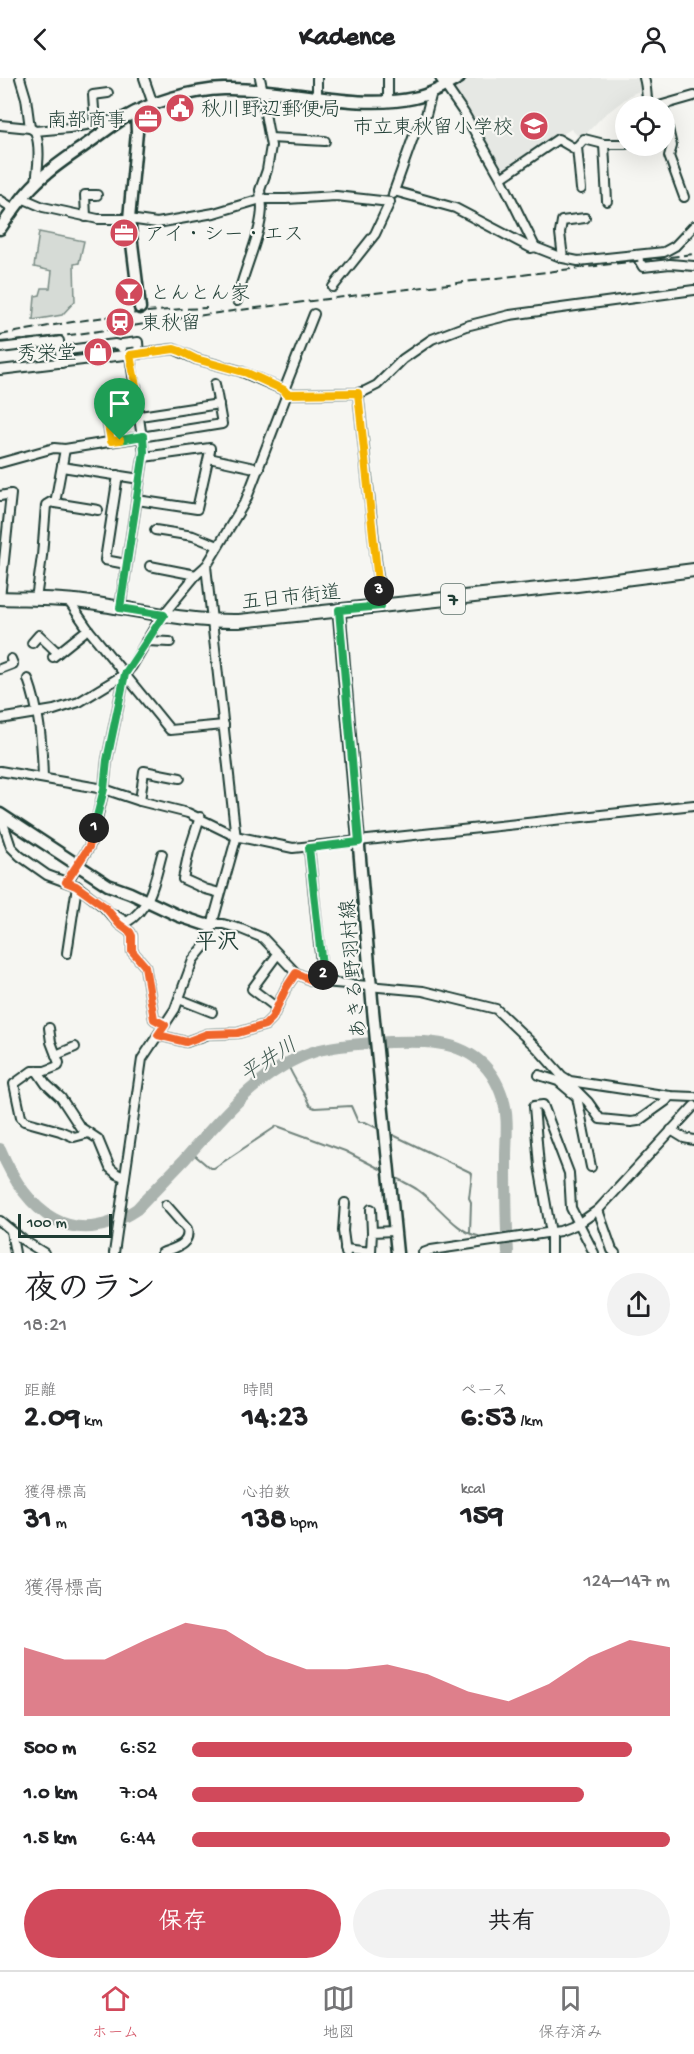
<!DOCTYPE html>
<html lang="ja">
<head>
<meta charset="utf-8">
<style>
  :root { --surface:#fff; --page:#f2f2f2; --text:#202124; --muted:#757577; --line:#e0e0e0; --accent:#d1495b }
  body { margin:0; font-family:"Gochi Hand","Klee One",sans-serif; background:var(--page); color:var(--text); height:100vh; display:flex; flex-direction:column; font-size:22px; white-space:nowrap }
  * { box-sizing:border-box; margin:0 }
  p { font-size:20px; color:var(--muted) }
  .icon { flex:none; width:33px; height:33px; fill:none; stroke:currentColor; stroke-width:2; stroke-linecap:round; stroke-linejoin:round }
  .map { position:relative; height:1175px; overflow:hidden }
  .drawer { display:flex; flex-direction:column; background:var(--surface); flex:1 }
  .drawer>* { flex:none }
  .controls { position:absolute; left:615px; top:18px; display:grid; gap:12px }
  .controls a { display:grid; place-items:center; width:60px; height:60px; border-radius:50%; background:var(--surface); box-shadow:0 6px 24px #0002; font-size:30px }
  .scale { position:absolute; left:18px; bottom:15px; width:94px; box-sizing:border-box; padding-left:6px; border:3px solid #1f3d34; border-top:0; font-size:16px; line-height:21px; white-space:nowrap; color:#1f3d34; -webkit-text-stroke:4px #f6f6f2; paint-order:stroke }
  .pin { position:absolute; display:grid; place-items:center; width:51px; height:51px; color:#fff; margin:-62px -26px; border-radius:50% 50% 50% 0; rotate:-45deg; box-shadow:0 0 6px #0007 }
  .pin .icon { rotate:45deg }
  .km { position:absolute; width:30px; height:30px; margin:-15px; border-radius:50%; background:#222; color:#fff; font-size:16px; line-height:30px; text-align:center }
  .round { display:grid; place-items:center; flex:none; width:63px; height:63px; border-radius:32px; background:var(--page) }
  .overview { display:flex; align-items:center; justify-content:space-between; height:102px; padding:0 24px }
  h1 { font-size:33px; font-weight:700; line-height:45px }
  .stats { display:grid; grid-template-columns:repeat(3,1fr); gap:9px; height:102px; padding:6px 24px }
  .stats div { display:grid; align-content:center }
  .stats b { font-size:30px; font-weight:700 }
  .stats small { font-size:16px; font-weight:400 }
  .stats p { font-size:16px }
  .chart { height:168px; padding:12px 24px }
  .chart p { display:flex; justify-content:space-between }
  .chart svg { width:100%; height:108px; margin-top:6px; fill:var(--accent); opacity:.7 }
  .action { display:flex; gap:12px; margin-top:auto; padding:12px 24px }
  .action a { flex:1; height:69px; border-radius:36px; background:var(--accent); color:#fff; font-size:24px; font-weight:700; line-height:69px; text-align:center }
  .action a+a { background:var(--page); color:var(--text) }
  ul { padding:0 24px; list-style:none; font-size:20px }
  li { display:grid; grid-template-columns:96px 72px 1fr; align-items:center; height:45px }
  li i { height:15px; border-radius:8px; background:var(--accent) }
  header { display:flex; justify-content:space-between; align-items:center; height:78px; padding:0 24px; background:var(--surface); font-size:27px; font-weight:700 }
  .dock { display:flex; justify-content:space-around; align-items:center; height:84px; border-top:2px solid var(--line); background:var(--surface); font-size:16px; color:var(--muted) }
  .dock a { display:grid; justify-items:center; gap:3px }
  .dock .current { color:var(--accent) }
  .map>svg:first-child { display:block }
  .built { fill:#e6e8e4 }
  .green { fill:#d6dbd6; stroke:#7a8c85; stroke-width:1.5 }
  .lines { fill:none; stroke-linecap:round; stroke-linejoin:round }
  .stream { stroke:#72847d; stroke-width:2 }
  .river { stroke:#aab3ae; stroke-width:12 }
  .street-casing { stroke:#1f3d34; stroke-width:12 }
  .secondary-casing { stroke:#1f3d34; stroke-width:15 }
  .primary-casing { stroke:#1f3d34; stroke-width:16 }
  .street { stroke:#f6f6f2; stroke-width:8 }
  .secondary { stroke:#f6f6f2; stroke-width:10 }
  .primary { stroke:#f6f6f2; stroke-width:12 }
  .rail { stroke:#1f3d34; stroke-width:2; stroke-dasharray:9 4.5; stroke-linecap:butt }
  .split-1-casing { stroke:#fff; stroke-width:12 }
  .split-2-casing { stroke:#fff; stroke-width:12 }
  .split-3-casing { stroke:#fff; stroke-width:12 }
  .split-4-casing { stroke:#fff; stroke-width:12 }
  .split-1 { stroke:#22a559; stroke-width:8 }
  .split-2 { stroke:#f0652b; stroke-width:8 }
  .split-3 { stroke:#22a559; stroke-width:8 }
  .split-4 { stroke:#f5b400; stroke-width:8 }
  .labels { text-anchor:middle; stroke-width:4.5; stroke-linejoin:round; paint-order:stroke }
  .shield { fill:#f6f6f2; stroke:#60746d; stroke-width:1.5 }
  .shield-label { font-size:18px; font-weight:bold; fill:#1f3d34 }
  .poi-label { font-size:20px; fill:#1f3d34; stroke:#f6f6f2; text-anchor:start }
  .street-label { font-size:20px; fill:#1f3d34; stroke:#f6f6f2 }
  .water-label { font-size:21px; font-style:italic; fill:#425a52; stroke:#f6f6f2 }
  .quarter-label { font-size:22px; font-weight:bold; fill:#1f3d34; stroke:#f6f6f2 }
</style>
</head>
<body>
<header><svg class="icon" aria-label="back" viewBox="0 0 24 24"><path d="M15 5l-7 7 7 7"/></svg>Kadence<svg class="icon" aria-label="person" viewBox="0 0 24 24"><circle cx="12" cy="8" r="4"/><path d="M4 21q1-7 8-7t8 7"/></svg></header>
<div class="map">
<svg width="694" height="1175" viewBox="0 0 694 1175">
  <rect width="100%" height="100%" fill="#f6f6f2"/>
  <filter id="ink" filterUnits="userSpaceOnUse"><feTurbulence type="fractalNoise" baseFrequency=".0167" numOctaves="2"/><feDisplacementMap in="SourceGraphic" scale="12" xChannelSelector="R" yChannelSelector="G"/><feConvolveMatrix kernelMatrix="1 2 1 2 8 2 1 2 1" color-interpolation-filters="sRGB"/></filter>
  <g filter="url(#ink)">
    <!-- built -->
    <path class="built" d="M468 0H642V12L632 16 603 38 581 61 571 51 501 96 454 10V8Z"/>
    <!-- green -->
    <path class="green" d="M39 154 84 163 79 185 74 186 75 223 62 237 33 242 35 218 40 217 42 210H50L52 193 34 189Z"/>
    <g class="lines">
      <!-- stream -->
      <g class="stream">
        <path d="M288 987C294 1002 304 1014 310 1028L315 1030 351 1028 358 1044H365L381 1052"/>
        <path d="M389 1055 472 1095 469 1120 471 1124 470 1155"/>
        <path d="M191 1074 210 1090H214L277 1048 345 1073 386 1094"/>
        <path d="M393 1098C401 1103 411 1107 418 1112 436 1124 457 1155 478 1158"/>
      </g>
      <!-- river -->
      <path class="river" d="M0 1071C26 1133 71 1175 137 1131 153 1114 169 1098 184 1082 221 1040 261 990 316 973 344 965 396 963 425 964 464 966 491 982 503 1021 509 1039 506 1061 506 1080 506 1111 506 1143 508 1175"/>
      <!-- street casing -->
      <g class="street-casing">
        <g id="street">
          <path d="M20 0 26 20 30 50 35 53C41 69 38 88 36 105"/>
          <path d="M144 0 153 26"/>
          <path d="M388 0V23"/>
          <path d="M440 0 464 35 501 100 535 169"/>
          <path d="M644 0C647 10 646 18 648 28"/>
          <path d="M317 19V0"/>
          <path d="M659 28 694 18"/>
          <path d="M664 33 672 68 669 78 684 119"/>
          <path d="M95 45 93 17 108 15"/>
          <path d="M0 47 30 50"/>
          <path d="M35 53 69 50 120 41"/>
          <path d="M270 60 325 63"/>
          <path d="M604 66 607 123"/>
          <path d="M577 69 581 111"/>
          <path d="M501 100 558 61 575 71 584 61 604 66H626"/>
          <path d="M394 113 455 130 531 170 535 169 563 180 578 183 664 174 675 168 694 148"/>
          <path d="M393 116 414 57 426 37 432 14"/>
          <path d="M22 120 43 129 98 141H129L157 145 214 135 261 121 260 112 267 92 271 68 264 30V18L260 0"/>
          <path d="M0 122 14 131"/>
          <path d="M86 139 85 117H97"/>
          <path d="M636 177 643 189 670 186 694 188"/>
          <path d="M563 180 560 155 562 143 585 140"/>
          <path d="M237 223C242 194 267 146 261 121H286L336 118 390 124 375 156 333 209"/>
          <path d="M0 270 59 263 60 273"/>
          <path d="M122 270V266L138 264 139 276"/>
          <path d="M61 285 60 273 115 266 122 268"/>
          <path d="M0 292 174 271 196 281 240 293 284 312 287 316 358 315 365 313 377 307 403 281 432 261 466 248 510 237 694 212"/>
          <path d="M284 312 314 236"/>
          <path d="M358 315 381 528"/>
          <path d="M107 343 219 326"/>
          <path d="M111 363 103 318 136 308"/>
          <path d="M209 380 259 391"/>
          <path d="M0 385 54 370 65 371 222 346 215 306"/>
          <path d="M62 389 140 401"/>
          <path d="M118 397 105 482 126 486"/>
          <path d="M0 418 11 416 0 520"/>
          <path d="M137 422 197 431 210 373V370L144 379"/>
          <path d="M55 425 98 432"/>
          <path d="M155 452 193 458 218 468"/>
          <path d="M150 488 196 497"/>
          <path d="M36 521 42 478 46 427 51 424 55 425 65 371"/>
          <path d="M68 522 88 551 170 652 224 647"/>
          <path d="M120 530 144 374 130 277"/>
          <path d="M146 563 170 564"/>
          <path d="M32 565 39 557 58 575"/>
          <path d="M53 579 88 551"/>
          <path d="M0 591 13 586 11 581"/>
          <path d="M28 601C40 634 42 665 43 700"/>
          <path d="M0 641 54 632 79 624 125 596 132 588 159 542 196 497 207 487 246 422 287 316"/>
          <path d="M0 693 104 711 140 723 188 735 235 758 293 770 694 727"/>
          <path d="M140 723 144 693 180 700"/>
          <path d="M0 736 11 769 20 778 47 797 77 808 104 829 119 846 130 854 132 858V873L145 888 154 941 165 947"/>
          <path d="M200 739 189 773 183 801 205 811 220 815"/>
          <path d="M309 770 323 904"/>
          <path d="M67 804 89 769 93 757 104 711 107 682 125 596"/>
          <path d="M115 837 127 844C151 830 155 801 162 776"/>
          <path d="M211 846H223L241 851 263 860 296 895 313 903 423 913 496 931 538 971 562 998 570 1003 670 1018 694 1019"/>
          <path d="M67 875 77 808"/>
          <path d="M277 877 252 911 277 930"/>
          <path d="M179 921 212 934"/>
          <path d="M49 950 51 964 59 985 58 988 45 993H32L14 1006 21 1039 24 1043 60 1053 74 1059 89 1055"/>
          <path d="M158 957 186 964 208 956 238 955 265 947 272 940 286 910 296 895"/>
          <path d="M56 977 75 969"/>
          <path d="M37 993 46 1006 61 1020 80 1049 98 1061 110 1090 117 1096 124 1099"/>
          <path d="M539 997 558 1003 577 1019 591 1089"/>
          <path d="M566 1002 588 1024 600 1041 631 1044 638 1043 666 1023 670 1018"/>
          <path d="M671 1052 684 1060 694 1062"/>
          <path d="M345 1125 343 1153 346 1175"/>
          <path d="M371 1131 372 1154"/>
          <path d="M598 1132 612 1172 615 1175"/>
          <path d="M0 1143 23 1162 44 1175"/>
          <path d="M11 1153 15 1175"/>
          <path d="M345 1171 371 1174 372 1154 394 1153"/>
          <path d="M114 1175 142 981 175 931 193 882 207 865 236 761 206 488"/>
          <path d="M162 1175C174 1170 191 1167 187 1151L166 1127"/>
          <path d="M423 1175 431 1172 560 1153 578 1146 598 1132 694 1028"/>
          <path d="M551 1175V1155L539 1088 534 1028 543 1027 569 1095 571 1130 594 1175"/>
        </g>
      </g>
      <!-- secondary casing -->
      <g class="secondary-casing">
        <g id="secondary">
          <path d="M136 34 137 54 129 141 140 230"/>
          <path d="M0 151C11 135 22 118 36 105 51 90 70 78 87 66 99 58 111 48 124 40 152 24 191 12 224 11 284 9 355 33 414 20 430 17 445 8 459 0"/>
          <path d="M339 533 372 922 397 1175"/>
          <path d="M0 736 108 807 130 815 179 838 206 847 211 846"/>
        </g>
      </g>
      <!-- primary casing -->
      <g class="primary-casing">
        <path id="primary" d="M0 520C28 521 56 520 83 524 135 531 186 544 239 543L577 507 694 492"/>
      </g>
      <!-- street -->
      <use href="#street" class="street"/>
      <!-- secondary -->
      <use href="#secondary" class="secondary"/>
      <!-- primary -->
      <use href="#primary" class="primary"/>
      <!-- rail -->
      <g class="rail">
        <path d="M0 257C69 244 137 232 207 230"/>
        <path d="M0 264C76 259 150 244 225 234 381 214 538 195 694 176"/>
      </g>
    </g>
  </g>
  <g class="lines" filter="url(#ink)">
    <!-- split-1 casing -->
    <g class="split-1-casing">
      <path id="split-1" d="M94 750 104 711 107 682 125 596 164 537 120 530 144 374 143 358 120 362"/>
    </g>
    <!-- split-2 casing -->
    <g class="split-2-casing">
      <path id="split-2" d="M94 750 89 769 66 804 76 808 105 829 119 846 130 854 132 858V873L145 888 154 941 165 947 158 957 186 964 207 956 238 955 265 947 272 940 286 910 296 895 313 903 323 904V897"/>
    </g>
    <!-- split-3 casing -->
    <g class="split-3-casing">
      <path id="split-3" d="M323 897 309 770 359 764 339 532 381 528 379 513"/>
    </g>
    <!-- split-4 casing -->
    <g class="split-4-casing">
      <path id="split-4" d="M120 362 111 363 103 318 136 308 130 277 174 271 180 273 196 281 247 295 284 312 287 316 358 315 379 513"/>
    </g>
    <!-- split-1 -->
    <use href="#split-1" class="split-1"/>
    <!-- split-2 -->
    <use href="#split-2" class="split-2"/>
    <!-- split-3 -->
    <use href="#split-3" class="split-3"/>
    <!-- split-4 -->
    <use href="#split-4" class="split-4"/>
  </g>
  <!-- icons -->
  <defs>
    <g id="civic-disc" transform="scale(1.5)"><circle r="9.5" fill="#d1495b" stroke="#f6f6f2"/><path d="M-.6-6.5H3V-4.5H.6V-3L4-1V1h2V6H-6V1h2V-1L-.6-3ZM-1.2 2.5V6h2.4V2.5Z" fill="#fff"/></g>
    <g id="office-disc" transform="scale(1.5)"><circle r="9.5" fill="#d1495b" stroke="#f6f6f2"/><path d="M-6-3h4V-5.5h4V-3h4V5H-6ZM-1-4.5V-3h2v-1.5ZM-6 0V1H6V0Z" fill="#fff"/></g>
    <g id="school-disc" transform="scale(1.5)"><circle r="9.5" fill="#d1495b" stroke="#f6f6f2"/><path d="M0-5L7-2L0 1L-7-2ZM-4 1L0 2.5L4 1V4Q0 6-4 4Z" fill="#fff"/></g>
    <g id="bar-disc" transform="scale(1.5)"><circle r="9.5" fill="#d1495b" stroke="#f6f6f2"/><path d="M-6-5H6L.8 .8V4.5H3.5V6h-7V4.5H-.8V.8Z" fill="#fff"/></g>
    <g id="station-disc" transform="scale(1.5)"><circle r="9.5" fill="#d1495b" stroke="#f6f6f2"/><path d="M-3-6H3Q5-6 5-4V2Q5 4 3 4L4.5 6H3L1.5 4h-3L-3 6H-4.5L-3 4Q-5 4-5 2V-4Q-5-6-3-6ZM-3.5-4v3h7v-3ZM-3.5 1v1.5H-2V1ZM2 1v1.5H3.5V1Z" fill="#fff"/></g>
    <g id="shop-disc" transform="scale(1.5)"><circle r="9.5" fill="#d1495b" stroke="#f6f6f2"/><path d="M-5-2.5h2.3a2.7 3.5 0 0 1 5.4 0H5L5.5 6h-11ZM-1.5-2.5h3a1.5 2.3 0 0 0-3 0Z" fill="#fff"/></g>
  </defs>
  <g fill-rule="evenodd">
    <use href="#civic-disc" x="180" y="30"/>
    <use href="#office-disc" x="148" y="41"/>
    <use href="#school-disc" x="534" y="48"/>
    <use href="#office-disc" x="124" y="155"/>
    <use href="#bar-disc" x="129" y="214"/>
    <use href="#station-disc" x="120" y="244"/>
    <use href="#shop-disc" x="98" y="274"/>
  </g>
  <g class="labels">
    <!-- shield labels -->
    <rect class="shield" x="441" y="506" width="24" height="30" rx="4.5"/>
    <g class="shield-label">
      <text x="453" y="527">7</text>
    </g>
    <!-- poi labels -->
    <g class="poi-label">
      <text x="201" y="37">秋川野辺郵便局</text>
      <text x="127" y="48" text-anchor="end">南部商事</text>
      <text x="513" y="55" text-anchor="end">市立東秋留小学校</text>
      <text x="145" y="162">アイ・シー・エス</text>
      <text x="150" y="221">とんとん家</text>
      <text x="141" y="251">東秋留</text>
      <text x="77" y="281" text-anchor="end">秀栄堂</text>
    </g>
    <!-- street labels -->
    <g class="street-label">
      <text transform="translate(291 518) rotate(-6)" y="7">五日市街道</text>
      <text transform="translate(352 891) rotate(-95)" y="7">あきる野羽村線</text>
    </g>
    <!-- water labels -->
    <g class="water-label">
      <text transform="translate(268 981) rotate(-33)" y="7">平井川</text>
    </g>
    <!-- quarter labels -->
    <g class="quarter-label">
      <text x="217" y="870">平沢</text>
    </g>
  </g>
</svg>
<div class="controls">
<a><svg class="icon" aria-label="locate" viewBox="0 0 24 24"><circle cx="12" cy="12" r="6"/><path d="M12 2v4M12 18v4M2 12h4M18 12h4"/></svg></a>
</div>
<div class="scale">100 m</div>
<div class="pin" style="left:120px;top:362px;background:#1e9e55"><svg class="icon" aria-label="arrive" viewBox="0 0 24 24"><path d="M6 21V4h12l-3 4 3 4H6"/></svg></div>
<b class="km" style="left:94px;top:750px">1</b>
<b class="km" style="left:323px;top:897px">2</b>
<b class="km" style="left:379px;top:513px">3</b>
</div>
<section class="drawer">
<div class="overview"><div><h1>夜のラン</h1><p>18:21</p></div><a class="round"><svg class="icon" aria-label="share" viewBox="0 0 24 24"><path d="M12 15V3M7 8l5-5 5 5M5 13v7h14v-7"/></svg></a></div>
<div class="stats">
<div><p>距離</p><b>2.09<small> km</small></b></div>
<div><p>時間</p><b>14:23</b></div>
<div><p>ペース</p><b>6:53<small> /km</small></b></div>
</div>
<div class="stats">
<div><p>獲得標高</p><b>31<small> m</small></b></div>
<div><p>心拍数</p><b>138<small> bpm</small></b></div>
<div><p>kcal</p><b>159</b></div>
</div>
<div class="chart"><p><span>獲得標高</span>124–147 m</p>
<svg viewBox="0 0 160 44" preserveAspectRatio="none"><path d="M0 44V16L10 21L20 21L30 13L40 6L50 9L60 19L70 25L80 25L90 23L100 27L110 34L120 38L130 31L140 20L150 13L160 16V44z"/></svg>
</div>
<ul>
<li><b>500 m</b>6:52<i style="width:92%"></i></li>
<li><b>1.0 km</b>7:04<i style="width:82%"></i></li>
<li><b>1.5 km</b>6:44<i style="width:100%"></i></li>
</ul>
<div class="action"><a>保存</a><a>共有</a></div>
</section>
<nav class="dock">
<a class="current"><svg class="icon" aria-label="home" viewBox="0 0 24 24"><path d="M3 11l9-7 9 7M6 9v11h12V9"/></svg>ホーム</a>
<a><svg class="icon" aria-label="map" viewBox="0 0 24 24"><path d="M3 6l6-2 6 2 6-2v14l-6 2-6-2-6 2zM9 4v14M15 6v14"/></svg>地図</a>
<a><svg class="icon" aria-label="saved" viewBox="0 0 24 24"><path d="M7 4h10v16l-5-4-5 4z"/></svg>保存済み</a>
</nav>
</body>
</html>
